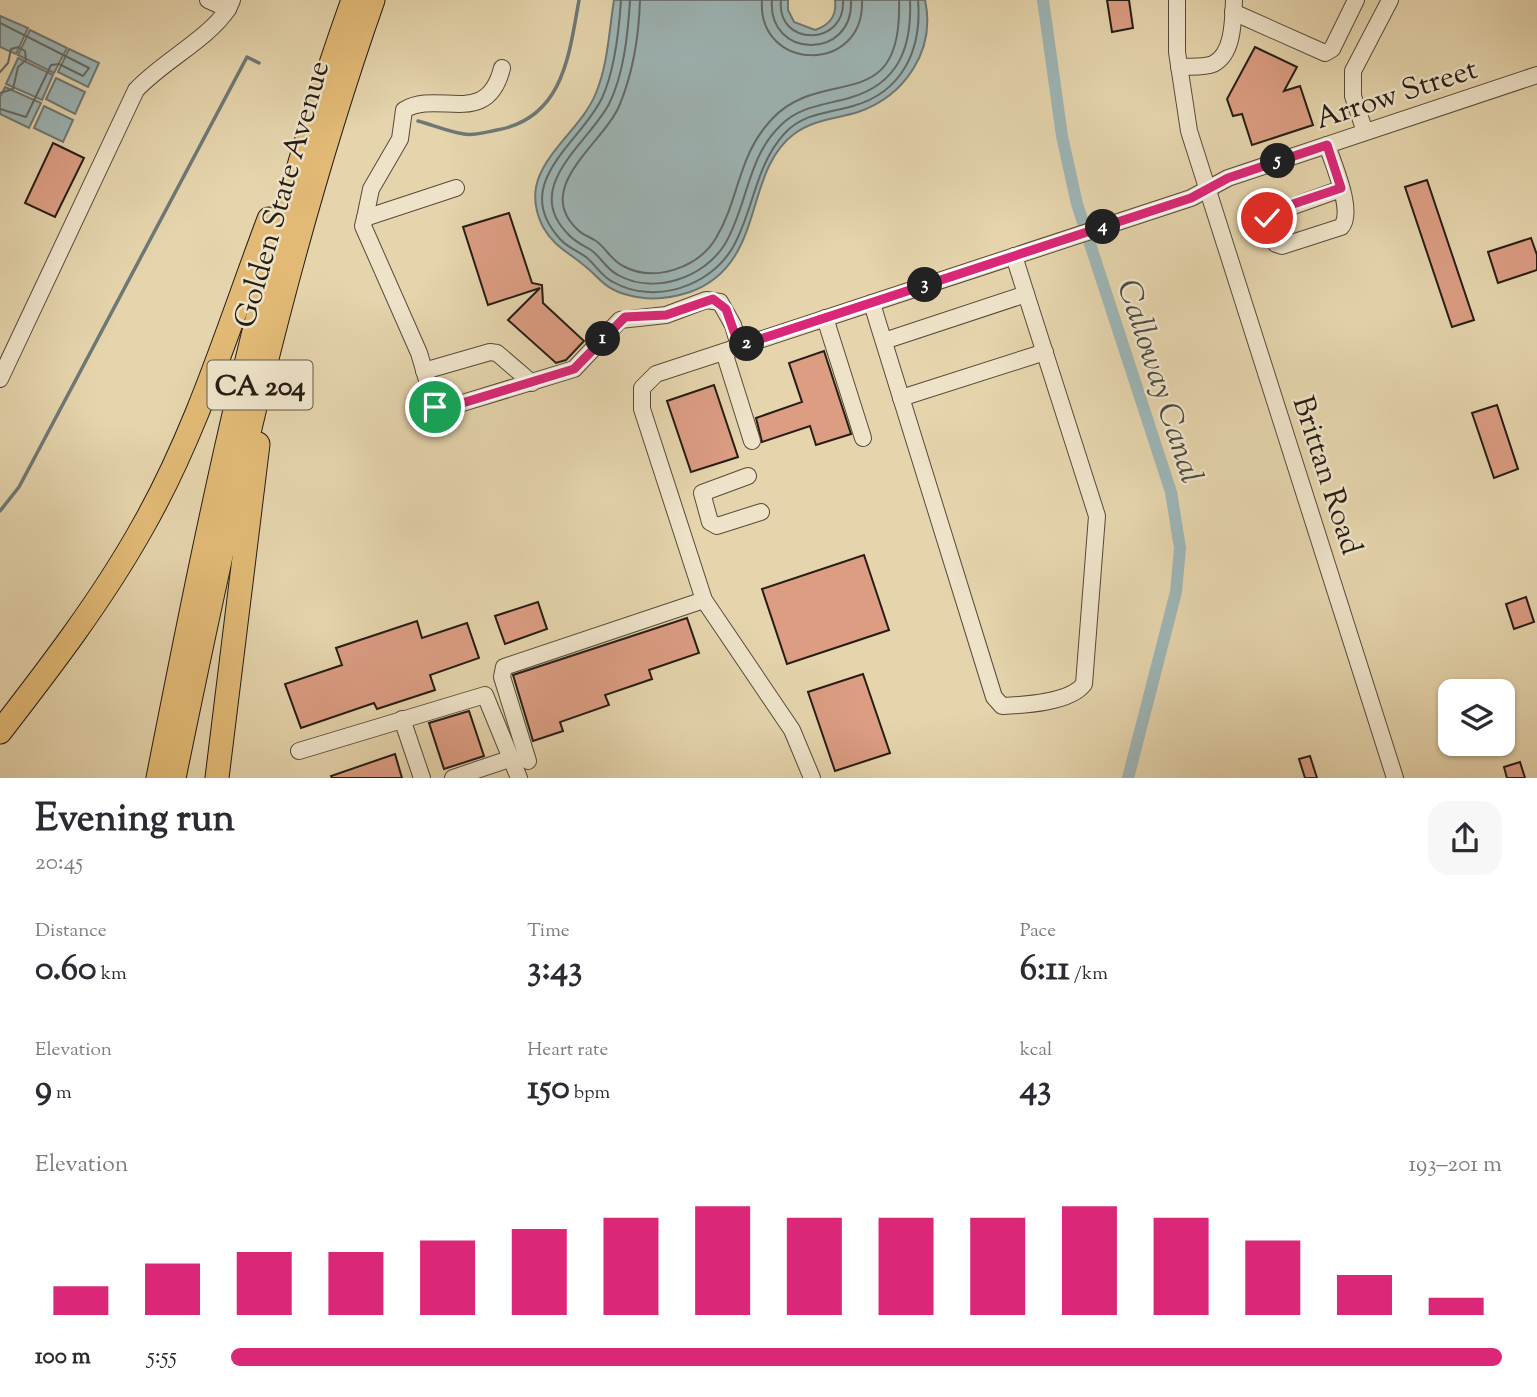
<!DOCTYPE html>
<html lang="en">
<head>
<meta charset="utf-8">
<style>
  :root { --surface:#fff; --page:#f7f7f7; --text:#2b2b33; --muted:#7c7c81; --accent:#db2777 }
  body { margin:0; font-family:"Sorts Mill Goudy",serif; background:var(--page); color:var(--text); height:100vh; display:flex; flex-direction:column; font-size:26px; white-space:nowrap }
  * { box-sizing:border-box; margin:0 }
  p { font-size:23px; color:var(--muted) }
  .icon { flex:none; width:38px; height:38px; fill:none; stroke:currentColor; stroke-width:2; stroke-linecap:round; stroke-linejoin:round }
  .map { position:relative; height:778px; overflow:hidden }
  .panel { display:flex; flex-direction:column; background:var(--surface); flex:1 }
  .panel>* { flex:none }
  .fabs { position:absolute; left:1438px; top:679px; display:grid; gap:14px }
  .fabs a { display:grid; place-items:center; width:77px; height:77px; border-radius:14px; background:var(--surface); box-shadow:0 2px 5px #0004; font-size:35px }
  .pin { position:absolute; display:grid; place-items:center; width:60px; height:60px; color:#fff; margin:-30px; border:4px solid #fff; border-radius:50%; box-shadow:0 2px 7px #0007 }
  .km { position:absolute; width:35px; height:35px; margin:-18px; border-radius:50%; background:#222; color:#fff; font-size:19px; line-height:35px; text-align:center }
  .round { display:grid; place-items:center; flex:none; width:74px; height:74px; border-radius:21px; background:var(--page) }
  .headline { display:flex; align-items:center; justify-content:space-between; height:119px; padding:0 35px }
  h1 { font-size:38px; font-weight:700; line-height:52px }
  .stats { display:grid; grid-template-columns:repeat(3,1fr); gap:10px; height:119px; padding:7px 35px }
  .stats div { display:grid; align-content:center }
  .stats b { font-size:35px; font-weight:700 }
  .stats small { font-size:19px; font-weight:400 }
  .stats p { font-size:19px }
  .chart { height:196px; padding:14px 35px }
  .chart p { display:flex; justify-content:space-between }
  .chart svg { width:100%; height:126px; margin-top:7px; stroke:var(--accent); stroke-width:6 }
  ul { padding:0 35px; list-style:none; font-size:23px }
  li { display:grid; grid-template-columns:112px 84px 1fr; align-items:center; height:52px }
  li i { height:18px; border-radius:9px; background:var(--accent) }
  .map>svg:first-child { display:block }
  .water { fill:#9db5b6; stroke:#6d7875; stroke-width:2 }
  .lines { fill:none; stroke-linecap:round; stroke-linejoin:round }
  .shore { stroke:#626965; stroke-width:2 }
  .stream { stroke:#6d7875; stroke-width:3.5 }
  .canal { stroke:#9db5b6; stroke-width:12 }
  .building { fill:#dc9d83; stroke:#261d14; stroke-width:2 }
  .minor-casing { stroke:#564b3a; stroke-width:18 }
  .highway-casing { stroke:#261d14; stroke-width:25 }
  .minor { stroke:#eee3c9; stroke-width:16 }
  .highway { stroke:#e2ba76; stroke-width:23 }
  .route-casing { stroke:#fff; stroke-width:14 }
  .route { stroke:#db2777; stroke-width:9 }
  .labels { text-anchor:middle; stroke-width:5; stroke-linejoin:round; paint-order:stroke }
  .shield { fill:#eee3c9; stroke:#62584a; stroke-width:2 }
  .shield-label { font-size:28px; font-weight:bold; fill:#261d14 }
  .street-label { font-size:30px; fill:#261d14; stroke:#eee3c9 }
  .water-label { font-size:32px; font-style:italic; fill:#4a4b45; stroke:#eee3c9 }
</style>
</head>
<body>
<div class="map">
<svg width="1537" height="778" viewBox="0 0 1537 778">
  <rect width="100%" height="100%" fill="#e5d4ac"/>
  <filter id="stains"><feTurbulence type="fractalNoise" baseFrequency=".00286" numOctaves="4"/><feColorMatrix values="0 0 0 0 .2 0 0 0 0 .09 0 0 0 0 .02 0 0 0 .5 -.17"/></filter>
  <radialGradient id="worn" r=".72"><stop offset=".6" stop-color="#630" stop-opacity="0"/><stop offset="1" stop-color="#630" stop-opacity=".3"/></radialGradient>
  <!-- water -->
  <g class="water">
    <path d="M614 0H788V10L794 22 815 30C830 25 837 16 835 0H925C936 50 905 96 858 112 836 119 814 119 794 134 742 173 767 264 690 292 669 299 649 301 628 295 603 289 599 276 581 263 566 251 553 245 543 227 513 168 577 140 596 93 608 64 609 31 614 0Z"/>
    <path d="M0 16 28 28 16 54 0 47Z"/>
    <path d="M30 30 67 48 54 73 18 55Z"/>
    <path d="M69 49 99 63 88 87 58 72Z"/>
    <path d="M18 58 53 75 42 100 6 84Z"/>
    <path d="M56 78 85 92 75 114 46 99Z"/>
    <path d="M5 87 41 103 29 128 0 114V97Z"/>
    <path d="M44 106 73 120 63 142 34 128Z"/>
  </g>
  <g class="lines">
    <!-- shore -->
    <g class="shore">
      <path d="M621 0C619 31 615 70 602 98 580 144 509 183 560 239 568 248 578 251 586 257 596 265 601 276 613 282 654 305 710 287 733 247 754 210 755 165 785 133 803 113 829 113 853 106 903 92 922 49 918 0"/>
      <path d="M630 0C628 33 624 74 609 104 588 144 520 187 569 235 575 242 583 245 591 250 601 257 606 269 618 275 654 295 704 278 725 244 748 205 747 157 781 125 800 106 825 105 849 98 899 84 912 47 910 0"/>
      <path d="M640 0C639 34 633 72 620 104 605 143 531 187 578 230 583 235 590 237 596 241 606 248 611 260 623 266 654 283 698 268 716 238 740 198 737 156 772 119 823 64 903 119 899 0"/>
      <path d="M762 0C757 72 865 75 862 0"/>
      <path d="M772 0C767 59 854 61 851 0"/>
      <path d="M781 0C776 47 846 47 843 0"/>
      <path d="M0 23 89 68 83 76 59 64 51 65 26 117 0 109"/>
      <path d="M0 72 8 63 11 49 18 47 25 51 26 60 18 67 13 89 0 93"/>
    </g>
    <!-- stream -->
    <g class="stream">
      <path d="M418 121C433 125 449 132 464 134 474 136 487 132 497 130 563 118 569 56 579 0"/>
      <path d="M0 511 19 487 247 57 259 63"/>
    </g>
    <!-- canal -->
    <path class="canal" d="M1043 0 1062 136 1077 204 1171 492 1180 548 1176 592 1128 778"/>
  </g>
  <!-- building -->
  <g class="building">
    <path d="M1107 0H1129L1133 28 1112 32Z"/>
    <path d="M1255 47 1297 67 1284 91 1300 86 1313 125 1252 145 1242 114 1233 116 1227 99Z"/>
    <path d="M53 143 84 158 55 217 25 203Z"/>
    <path d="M1427 180 1474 320 1452 327 1405 187Z"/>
    <path d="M509 213 532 283 542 285 543 303 584 341 566 360 556 363 508 320 540 288 488 305 463 227Z"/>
    <path d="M1531 238 1537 255V270L1498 283 1488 252Z"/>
    <path d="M824 351 851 434 816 445 810 426 762 442 756 418 802 402 789 363Z"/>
    <path d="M714 385 738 457 691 472 667 401Z"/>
    <path d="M1497 405 1518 469 1494 478 1472 413Z"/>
    <path d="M864 555 889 630 787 664 762 589Z"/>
    <path d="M1526 597 1534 622 1514 629 1506 604Z"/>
    <path d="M538 602 547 629 505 644 495 616Z"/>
    <path d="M687 618 699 653 649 670 652 679 605 695 609 705 560 722 563 731 533 741 513 675Z"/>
    <path d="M417 621 422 638 467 623 479 658 430 675 435 690 377 709 374 703 301 728 285 684 342 665 336 648Z"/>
    <path d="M863 674 890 753 835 771 808 692Z"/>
    <path d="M469 711 484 756 444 769 429 723Z"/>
    <path d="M395 754 402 778H332L331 776Z"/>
    <path d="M1310 756 1317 778H1305L1299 759Z"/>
    <path d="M1520 762 1525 778H1507L1504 767Z"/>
  </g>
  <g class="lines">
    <!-- minor casing -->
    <g class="minor-casing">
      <g id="minor">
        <path d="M208 0 228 9 232 0"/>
        <path d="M1177 0V52L1189 131 1395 778"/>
        <path d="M1233 12 1325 53 1332 49 1356 0"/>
        <path d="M1179 67C1188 66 1204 68 1213 64 1234 54 1233 19 1234 0"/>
        <path d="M1365 132 1353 96V71L1390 0"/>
        <path d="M1327 145C1333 164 1355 212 1341 227L1282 246 1276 244 1268 215 1341 189"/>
        <path d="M456 188 365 218 363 226 419 353 435 407 446 408 574 369 620 320 666 315 706 300 720 302 733 325 739 346"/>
        <path d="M365 218 371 189 400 139 404 110C438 89 487 129 502 68"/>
        <path d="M1014 256 1026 294"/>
        <path d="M872 303 877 320 994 697 1002 706C1023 705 1070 703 1084 684L1097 516 1026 294 884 341"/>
        <path d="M825 318 863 438"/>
        <path d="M724 352 752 441"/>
        <path d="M424 371 490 352 497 353 532 383"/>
        <path d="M0 379 136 90C163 61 207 40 228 9"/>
        <path d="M901 398 1045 352"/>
        <path d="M748 476 702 493 710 522 717 526 761 512"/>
        <path d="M402 719 422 778"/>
        <path d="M299 751 485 695 519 778"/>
        <path d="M528 761 502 677 504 667 704 600"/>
        <path d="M453 778 512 758"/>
        <path d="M812 778 792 730 704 600 642 409V388L656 374 1191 198 1228 178 1537 75"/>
      </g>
    </g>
    <!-- highway casing -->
    <g class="highway-casing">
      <g id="highway">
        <path d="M0 732C51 666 101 601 142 528 197 432 230 322 269 219"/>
        <path d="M158 778C210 515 262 253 353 0"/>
        <path d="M174 778C228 515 284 253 373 0"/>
        <path d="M217 778 258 444"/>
      </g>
    </g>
    <!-- minor -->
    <use href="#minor" class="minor"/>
    <!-- highway -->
    <use href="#highway" class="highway"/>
  </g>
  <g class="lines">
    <!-- route casing -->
    <g class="route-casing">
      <path id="route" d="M435 407 446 408 574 369 625 317 666 315 713 299 726 309 739 346 1191 198 1228 178 1327 145 1341 188 1275 210 1267 218"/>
    </g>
    <!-- route -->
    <use href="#route" class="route"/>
  </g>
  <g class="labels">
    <!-- shield labels -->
    <rect class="shield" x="207.5" y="360.5" width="105" height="49" rx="5"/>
    <g class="shield-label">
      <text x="260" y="395">CA 204</text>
    </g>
    <!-- street labels -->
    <g class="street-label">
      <text transform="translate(1396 93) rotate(-18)" y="10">Arrow Street</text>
      <text transform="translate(281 194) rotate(-74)" y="10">Golden State Avenue</text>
      <text transform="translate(1328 475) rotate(72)" y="10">Brittan Road</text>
    </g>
    <!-- water labels -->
    <g class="water-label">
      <text transform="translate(1161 381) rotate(72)" y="11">Calloway Canal</text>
    </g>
  </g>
  <rect width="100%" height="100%" filter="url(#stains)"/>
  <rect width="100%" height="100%" fill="url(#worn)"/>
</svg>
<div class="fabs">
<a><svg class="icon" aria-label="layers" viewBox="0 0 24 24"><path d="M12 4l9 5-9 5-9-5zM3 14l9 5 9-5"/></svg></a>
</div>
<div class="pin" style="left:435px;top:407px;background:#1e9e55"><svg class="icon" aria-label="arrive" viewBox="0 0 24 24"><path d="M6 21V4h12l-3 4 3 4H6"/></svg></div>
<div class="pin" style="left:1267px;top:218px;background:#d93025"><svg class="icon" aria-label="check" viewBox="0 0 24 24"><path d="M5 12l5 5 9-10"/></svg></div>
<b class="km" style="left:603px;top:339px">1</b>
<b class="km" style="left:747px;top:344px">2</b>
<b class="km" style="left:925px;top:285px">3</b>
<b class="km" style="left:1103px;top:227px">4</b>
<b class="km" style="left:1278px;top:161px">5</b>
</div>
<section class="panel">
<div class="headline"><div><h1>Evening run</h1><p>20:45</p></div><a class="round"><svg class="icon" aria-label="share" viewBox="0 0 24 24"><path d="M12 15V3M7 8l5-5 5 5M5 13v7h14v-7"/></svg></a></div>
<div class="stats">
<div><p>Distance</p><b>0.60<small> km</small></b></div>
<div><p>Time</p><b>3:43</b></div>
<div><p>Pace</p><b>6:11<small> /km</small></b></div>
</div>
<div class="stats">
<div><p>Elevation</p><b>9<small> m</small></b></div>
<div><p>Heart rate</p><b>150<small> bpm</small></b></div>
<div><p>kcal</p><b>43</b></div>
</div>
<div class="chart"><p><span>Elevation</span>193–201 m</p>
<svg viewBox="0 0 160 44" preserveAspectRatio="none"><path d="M5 44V34M15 44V26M25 44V22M35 44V22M45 44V18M55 44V14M65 44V10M75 44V6M85 44V10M95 44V10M105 44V10M115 44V6M125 44V10M135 44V18M145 44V30M155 44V38"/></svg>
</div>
<ul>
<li><b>100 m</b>5:55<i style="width:100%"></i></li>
</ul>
</section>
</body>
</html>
